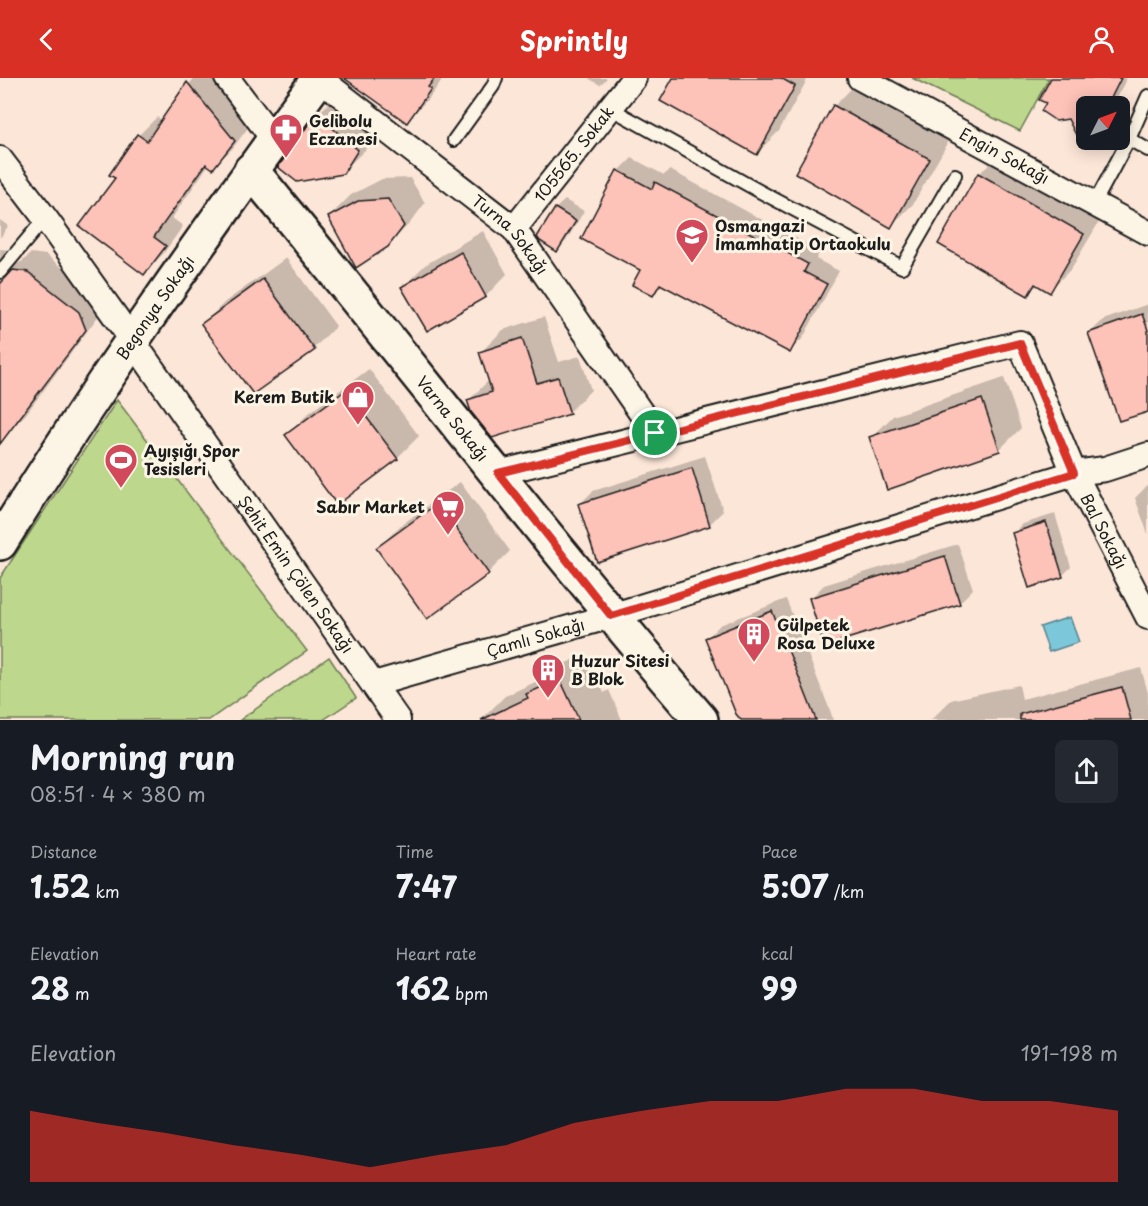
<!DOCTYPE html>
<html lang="en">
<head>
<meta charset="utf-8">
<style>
  :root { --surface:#171b24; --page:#242831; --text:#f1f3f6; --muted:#9ea1a6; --accent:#d93025 }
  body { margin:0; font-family:"Playpen Sans",sans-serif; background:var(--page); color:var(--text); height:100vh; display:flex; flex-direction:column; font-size:22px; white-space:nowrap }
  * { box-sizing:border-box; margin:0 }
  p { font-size:20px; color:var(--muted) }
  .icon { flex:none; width:33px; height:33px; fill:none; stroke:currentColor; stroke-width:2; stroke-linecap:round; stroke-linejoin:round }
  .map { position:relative; height:642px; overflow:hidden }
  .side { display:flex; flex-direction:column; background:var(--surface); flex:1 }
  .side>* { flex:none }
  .needle { width:39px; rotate:48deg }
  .fabs { position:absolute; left:1076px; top:18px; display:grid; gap:12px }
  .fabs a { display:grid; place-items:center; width:54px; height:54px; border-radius:9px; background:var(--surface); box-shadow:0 3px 15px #0003; font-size:30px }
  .pin { position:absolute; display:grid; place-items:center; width:51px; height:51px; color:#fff; margin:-26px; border:3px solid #fff; border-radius:50%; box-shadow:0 2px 6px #0007 }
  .round { display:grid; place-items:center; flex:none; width:63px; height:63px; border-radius:9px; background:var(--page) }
  .summary { display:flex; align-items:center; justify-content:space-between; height:102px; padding:0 30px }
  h1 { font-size:33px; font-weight:700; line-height:45px }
  .stats { display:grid; grid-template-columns:repeat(3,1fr); gap:9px; height:102px; padding:6px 30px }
  .stats div { display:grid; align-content:center }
  .stats b { font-size:30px; font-weight:700 }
  .stats small { font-size:16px; font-weight:400 }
  .stats p { font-size:16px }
  .chart { height:168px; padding:12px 30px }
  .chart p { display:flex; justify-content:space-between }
  .chart svg { width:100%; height:108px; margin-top:6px; fill:var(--accent); opacity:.7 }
  header { display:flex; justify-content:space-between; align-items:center; height:78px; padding:0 30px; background:var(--accent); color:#fff; font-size:27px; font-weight:700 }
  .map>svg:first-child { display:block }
  .green { fill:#bdd78d; stroke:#6c7a54; stroke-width:1.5 }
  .water { fill:#7bc8da; stroke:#55838e; stroke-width:1.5 }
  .shadow { fill:#0003 }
  .building { fill:#fdc2b8; stroke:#1c1c1c; stroke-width:1.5 }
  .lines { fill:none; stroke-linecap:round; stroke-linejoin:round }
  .lane-casing { stroke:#1c1c1c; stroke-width:16 }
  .street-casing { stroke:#1c1c1c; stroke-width:28 }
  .secondary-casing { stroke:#1c1c1c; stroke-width:38 }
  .lane { stroke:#fcf5e5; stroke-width:12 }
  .street { stroke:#fcf5e5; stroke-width:24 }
  .secondary { stroke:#fcf5e5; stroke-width:33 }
  .route-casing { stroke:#fff; stroke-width:12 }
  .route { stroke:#d93025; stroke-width:8 }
  .labels { text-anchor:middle; stroke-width:6; stroke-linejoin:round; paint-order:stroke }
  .poi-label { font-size:16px; font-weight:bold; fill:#1c1c1c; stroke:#fcf5e5; text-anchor:start }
  .street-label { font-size:16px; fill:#1c1c1c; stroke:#fcf5e5 }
</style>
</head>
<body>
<header><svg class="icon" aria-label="back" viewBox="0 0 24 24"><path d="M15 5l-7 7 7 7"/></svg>Sprintly<svg class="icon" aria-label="person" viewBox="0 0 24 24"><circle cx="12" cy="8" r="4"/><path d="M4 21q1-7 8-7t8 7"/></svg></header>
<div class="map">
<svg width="1148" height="642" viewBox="0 0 1148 642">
  <rect width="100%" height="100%" fill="#fce6d8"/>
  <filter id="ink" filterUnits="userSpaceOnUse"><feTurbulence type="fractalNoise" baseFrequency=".0167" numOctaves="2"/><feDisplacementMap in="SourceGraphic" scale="12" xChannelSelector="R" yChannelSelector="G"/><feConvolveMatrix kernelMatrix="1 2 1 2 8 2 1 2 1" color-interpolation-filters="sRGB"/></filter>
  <g filter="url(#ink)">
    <!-- green -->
    <g class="green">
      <path d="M912 0H1049L1020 53Z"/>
      <path d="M117 322 307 573 209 642H0V500Z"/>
      <path d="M329 579 356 620 323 642H240Z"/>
    </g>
    <!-- water -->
    <path class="water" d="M1070 539 1079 564 1049 574 1040 549Z"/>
    <!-- shadow -->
    <g class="shadow">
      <path d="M194 0H218L253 43 232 71 213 89 209 86 172 140 183 148 163 176 144 195 117 100 139 57 157 39 163 43Z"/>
      <path d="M347 0H444L428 21 407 43Z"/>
      <path d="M588 0H607L600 7Z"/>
      <path d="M674 0H808L779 53 757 75Z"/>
      <path d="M1053 0H1127L1112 28H1086V60L1069 39 1048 25Z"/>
      <path d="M856 6 951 59 913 126 891 148 834 28Z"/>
      <path d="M339 15 379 49 365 72 342 94 317 37Z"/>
      <path d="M1001 74 1105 134 1071 191 1049 213 1038 206 1028 216 979 96Z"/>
      <path d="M632 80 664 97 670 92 820 173 816 181 839 193 803 260 790 273 663 206 653 216 642 192 619 93Z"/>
      <path d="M410 100 425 125 410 145 387 168 329 139 351 117 382 101Z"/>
      <path d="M565 122 584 133 566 163 557 172 539 159 556 130Z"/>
      <path d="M0 142 8 148 0 160Z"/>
      <path d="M483 153 507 196 486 218 428 251 403 209 425 187Z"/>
      <path d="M0 171 10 172 9 180 17 186 23 183 31 175 46 177 96 216 102 233 26 336 9 353 0 346Z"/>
      <path d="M286 180 336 248 314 270 203 246 225 224Z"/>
      <path d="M1148 226V332L1090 255 1103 242Z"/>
      <path d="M544 239 559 284 580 278 591 312 569 334 469 322 490 301 481 274 503 252Z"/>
      <path d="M369 291 419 358 397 380 287 357 309 335Z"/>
      <path d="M1004 300 1021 350 999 372 871 360 893 338Z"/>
      <path d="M705 378 723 433 709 447 580 426 593 413Z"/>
      <path d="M460 404 510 473 488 495 378 470 400 448Z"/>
      <path d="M1148 407V456L1135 420Z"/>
      <path d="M1055 436 1071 489 1062 498 1014 455 1023 446Z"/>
      <path d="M958 466 973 511 959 525 811 520 824 507Z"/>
      <path d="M786 521 831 635 833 642H743L707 560 720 547Z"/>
      <path d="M586 576 604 615 609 612 622 642H481L505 618 544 600 553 591Z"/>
      <path d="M1141 590 1148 615V642H931L951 622 1019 607 1022 621Z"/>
    </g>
    <!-- building -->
    <g class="building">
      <path d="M344 0H435L428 9 431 11 407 45Z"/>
      <path d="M673 0H781L795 8 757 77 660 23Z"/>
      <path d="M1051 0H1121L1107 28H1086V62H1090L1089 64 1075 55 1068 41 1056 43 1041 33 1046 25 1039 22Z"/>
      <path d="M187 4 235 63 213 91 206 86 154 159 166 168 144 197 79 148 115 100 109 97 137 56 147 63Z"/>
      <path d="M833 27 930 81 891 150 795 95Z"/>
      <path d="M316 36 358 72 343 96 297 104 278 89Z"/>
      <path d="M617 92 652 111 655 104 808 186 804 194 827 206 790 275 660 206 653 218 632 207 640 192 581 161Z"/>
      <path d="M978 95 1084 156 1050 215 1035 206 1028 218 938 166Z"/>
      <path d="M388 121 404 148 388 169 356 190 328 139 358 123Z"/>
      <path d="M555 130 576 143 557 174 540 163 537 159Z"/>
      <path d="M461 174 486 219 427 253 401 209Z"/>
      <path d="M13 192 28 194 79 234 86 252 0 366V206Z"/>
      <path d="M263 201 315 272 253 316 201 246Z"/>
      <path d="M1142 236 1148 252V334L1119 343 1088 255Z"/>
      <path d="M522 260 537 305 558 299 570 336 492 360 471 334 467 322 492 314 479 274Z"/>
      <path d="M346 312 398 381 337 427 285 357Z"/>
      <path d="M982 321 1000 373 887 412 869 359Z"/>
      <path d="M692 390 710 448 597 484 578 426Z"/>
      <path d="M438 425 489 496 427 541 376 470Z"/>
      <path d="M1046 444 1063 499 1029 510 1012 455Z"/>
      <path d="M945 478 960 526 824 568 809 520Z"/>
      <path d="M772 533 803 609 816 642H741L736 636 705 560Z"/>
      <path d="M560 601 579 642H481L528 620 526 616Z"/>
      <path d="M1122 609 1131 642H1020V636Z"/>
    </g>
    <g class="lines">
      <!-- lane casing -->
      <g class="lane-casing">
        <g id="lane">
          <path d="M610 30 759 113 902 189 955 97"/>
          <path d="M1129 61 1148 72"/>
          <path d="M454 62 493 8 496 0"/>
          <path d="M1094 126 1129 61 1148 18"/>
          <path d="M0 194 45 140"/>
        </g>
      </g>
      <!-- street casing -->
      <g class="street-casing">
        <g id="street">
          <path d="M227 0 274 62"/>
          <path id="s1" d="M319 0 514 151 655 355"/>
          <path id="s2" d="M860 0 1148 155"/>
          <path id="s3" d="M0 81 45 140 132 262 398 642"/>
          <path id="s4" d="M514 151 634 0"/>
          <path id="s5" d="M498 395 1020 265 1074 395 1148 539"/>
          <path id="s6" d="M374 606 611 538 1074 395 1105 391 1148 377"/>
        </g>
      </g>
      <!-- secondary casing -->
      <g class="secondary-casing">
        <g id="secondary">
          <path id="s7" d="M251 92C402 274 546 463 701 642"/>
          <path id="s8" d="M0 465C99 305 208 152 319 0"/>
        </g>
      </g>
      <!-- lane -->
      <use href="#lane" class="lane"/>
      <!-- street -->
      <use href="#street" class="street"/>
      <!-- secondary -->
      <use href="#secondary" class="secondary"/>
    </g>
  </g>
  <g class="lines" filter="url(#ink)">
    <!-- route casing -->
    <g class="route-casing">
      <path id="route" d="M1020 265 1074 395 611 538 498 395Z"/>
    </g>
    <!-- route -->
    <use href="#route" class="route"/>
  </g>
  <!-- icons -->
  <defs>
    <g id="pharmacy-pin" transform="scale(1.725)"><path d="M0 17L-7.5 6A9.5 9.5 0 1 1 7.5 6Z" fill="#d1495b" stroke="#fcf5e5"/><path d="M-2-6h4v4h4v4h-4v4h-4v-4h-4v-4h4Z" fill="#fff"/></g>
    <g id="school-pin" transform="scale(1.725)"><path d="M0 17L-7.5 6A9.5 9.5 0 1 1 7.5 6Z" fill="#d1495b" stroke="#fcf5e5"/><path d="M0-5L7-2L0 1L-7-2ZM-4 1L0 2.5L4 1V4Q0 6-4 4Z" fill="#fff"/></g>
    <g id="shop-pin" transform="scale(1.725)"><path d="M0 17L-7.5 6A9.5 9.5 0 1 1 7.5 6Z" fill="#d1495b" stroke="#fcf5e5"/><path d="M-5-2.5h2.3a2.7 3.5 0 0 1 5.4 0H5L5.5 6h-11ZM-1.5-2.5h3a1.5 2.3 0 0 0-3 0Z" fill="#fff"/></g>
    <g id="stadium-pin" transform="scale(1.725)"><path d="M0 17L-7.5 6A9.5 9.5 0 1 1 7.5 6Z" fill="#d1495b" stroke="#fcf5e5"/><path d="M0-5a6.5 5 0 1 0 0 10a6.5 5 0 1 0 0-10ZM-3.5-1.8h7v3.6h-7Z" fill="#fff"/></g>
    <g id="supermarket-pin" transform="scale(1.725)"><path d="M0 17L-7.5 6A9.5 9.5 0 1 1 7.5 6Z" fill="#d1495b" stroke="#fcf5e5"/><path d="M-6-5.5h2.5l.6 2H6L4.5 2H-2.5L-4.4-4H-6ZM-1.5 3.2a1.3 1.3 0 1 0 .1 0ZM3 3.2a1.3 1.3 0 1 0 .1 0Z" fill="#fff"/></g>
    <g id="building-pin" transform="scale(1.725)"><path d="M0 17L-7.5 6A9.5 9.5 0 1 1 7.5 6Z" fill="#d1495b" stroke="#fcf5e5"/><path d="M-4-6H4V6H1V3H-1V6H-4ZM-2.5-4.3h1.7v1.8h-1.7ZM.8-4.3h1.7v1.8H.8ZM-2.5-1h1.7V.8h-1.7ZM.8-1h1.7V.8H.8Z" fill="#fff"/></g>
  </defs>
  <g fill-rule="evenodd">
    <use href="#pharmacy-pin" x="286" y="52"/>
    <use href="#school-pin" x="692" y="157"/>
    <use href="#shop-pin" x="358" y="319"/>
    <use href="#stadium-pin" x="121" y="382"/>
    <use href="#supermarket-pin" x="448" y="429"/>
    <use href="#building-pin" x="754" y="556"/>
    <use href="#building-pin" x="548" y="592"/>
  </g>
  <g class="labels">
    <!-- poi labels -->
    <g class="poi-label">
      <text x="309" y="49">Gelibolu<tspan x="309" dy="18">Eczanesi</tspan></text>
      <text x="715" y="154">Osmangazi<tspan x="715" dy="18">İmamhatip Ortaokulu</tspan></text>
      <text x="335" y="325" text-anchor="end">Kerem Butik</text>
      <text x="144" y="379">Ayışığı Spor<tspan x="144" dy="18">Tesisleri</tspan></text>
      <text x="425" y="435" text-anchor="end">Sabır Market</text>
      <text x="777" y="553">Gülpetek<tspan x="777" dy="18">Rosa Deluxe</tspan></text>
      <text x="571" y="589">Huzur Sitesi<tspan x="571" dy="18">B Blok</tspan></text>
    </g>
    <!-- street labels -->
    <g class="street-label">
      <text dy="6" stroke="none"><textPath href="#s4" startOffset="96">105565. Sokak</textPath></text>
      <text dy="6" stroke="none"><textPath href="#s2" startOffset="164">Engin Sokağı</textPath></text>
      <text dy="6" stroke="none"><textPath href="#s1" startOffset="248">Turna Sokağı</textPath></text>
      <text dy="6" stroke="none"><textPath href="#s8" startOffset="282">Begonya Sokağı</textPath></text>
      <text dy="6" stroke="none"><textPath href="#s7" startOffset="320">Varna Sokağı</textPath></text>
      <text dy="6" stroke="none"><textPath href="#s5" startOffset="744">Bal Sokağı</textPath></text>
      <text dy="6" stroke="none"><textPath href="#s3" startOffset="510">Şehit Emin Çölen Sokağı</textPath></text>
      <text dy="6" stroke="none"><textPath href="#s6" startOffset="168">Çamlı Sokağı</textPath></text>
    </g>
  </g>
</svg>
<div class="fabs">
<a><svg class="needle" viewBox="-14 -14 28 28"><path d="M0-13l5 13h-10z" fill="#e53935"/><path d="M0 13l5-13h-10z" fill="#9ea1a6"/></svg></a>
</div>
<div class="pin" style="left:655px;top:355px;background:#1e9e55"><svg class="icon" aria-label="arrive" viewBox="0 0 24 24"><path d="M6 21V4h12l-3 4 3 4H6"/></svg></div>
</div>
<section class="side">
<div class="summary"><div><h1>Morning run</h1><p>08:51 · 4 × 380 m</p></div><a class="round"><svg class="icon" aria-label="share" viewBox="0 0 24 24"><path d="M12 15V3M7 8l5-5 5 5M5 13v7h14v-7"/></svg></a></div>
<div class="stats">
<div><p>Distance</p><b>1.52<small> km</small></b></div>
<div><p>Time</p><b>7:47</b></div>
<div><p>Pace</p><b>5:07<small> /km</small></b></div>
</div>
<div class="stats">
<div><p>Elevation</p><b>28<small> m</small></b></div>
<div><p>Heart rate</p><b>162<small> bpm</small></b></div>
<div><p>kcal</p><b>99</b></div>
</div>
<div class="chart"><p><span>Elevation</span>191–198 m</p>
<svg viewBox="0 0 160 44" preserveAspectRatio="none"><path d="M0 44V15L10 20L20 24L30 29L40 33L50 38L60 33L70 29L80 20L90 15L100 11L110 11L120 6L130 6L140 11L150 11L160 15V44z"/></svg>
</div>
</section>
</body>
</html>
